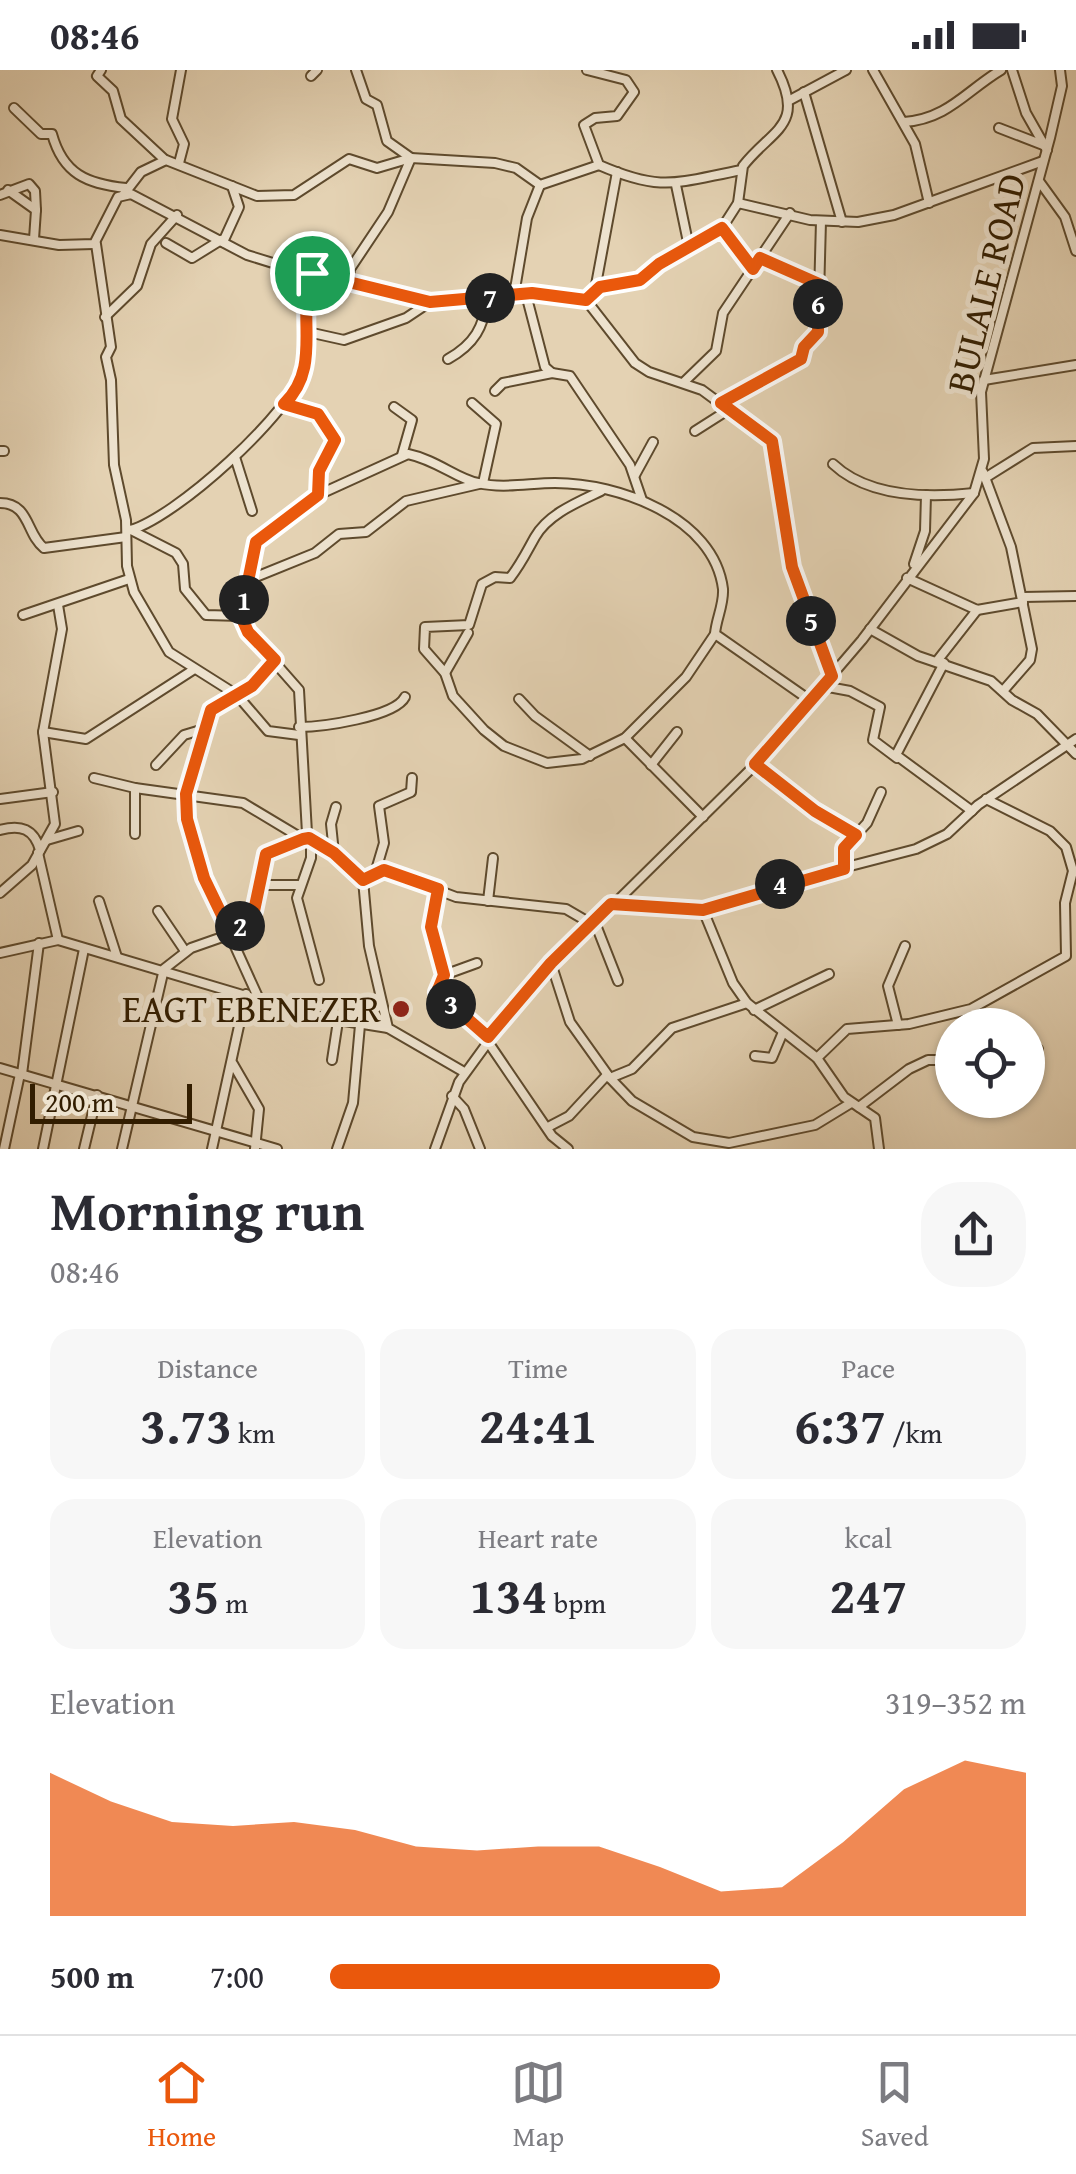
<!DOCTYPE html>
<html lang="en">
<head>
<meta charset="utf-8">
<style>
  :root { --surface:#fff; --page:#f7f7f7; --text:#2b2b33; --muted:#7c7c81; --line:#e1e1e2; --accent:#ea580c }
  body { margin:0; font-family:"Gentium Book Plus",serif; background:var(--page); color:var(--text); height:100vh; display:flex; flex-direction:column; font-size:38px; white-space:nowrap }
  * { box-sizing:border-box; margin:0 }
  p { font-size:32px; color:var(--muted) }
  .icon { flex:none; width:55px; height:55px; fill:none; stroke:currentColor; stroke-width:2; stroke-linecap:round; stroke-linejoin:round }
  .map { position:relative; height:1079px; overflow:hidden }
  .panel { display:flex; flex-direction:column; background:var(--surface); flex:1 }
  .panel>* { flex:none }
  .tools { position:absolute; left:935px; top:938px; display:grid; gap:20px }
  .tools a { display:grid; place-items:center; width:110px; height:110px; border-radius:50%; background:var(--surface); box-shadow:0 2px 8px #0004; font-size:50px }
  .scale { position:absolute; left:30px; bottom:25px; width:162px; box-sizing:border-box; padding-left:10px; border:5px solid #321d00; border-top:0; font-size:28px; line-height:35px; white-space:nowrap; color:#321d00; -webkit-text-stroke:8px #ede2ce; paint-order:stroke }
  .pin { position:absolute; display:grid; place-items:center; width:85px; height:85px; color:#fff; margin:-42px; border:5px solid #fff; border-radius:50%; box-shadow:0 2px 10px #0007 }
  .km { position:absolute; width:50px; height:50px; margin:-25px; border-radius:50%; background:#222; color:#fff; font-size:28px; line-height:50px; text-align:center }
  .round { display:grid; place-items:center; flex:none; width:105px; height:105px; border-radius:40px; background:var(--page) }
  .summary { display:flex; align-items:center; justify-content:space-between; height:170px; padding:0 50px }
  h1 { font-size:55px; font-weight:800; line-height:75px }
  .figures { display:grid; grid-template-columns:repeat(3,1fr); gap:15px; height:170px; padding:10px 50px }
  .figures div { display:grid; align-content:center; border-radius:25px; background:var(--page); text-align:center }
  .figures b { font-size:50px; font-weight:800 }
  .figures small { font-size:28px; font-weight:400 }
  .figures p { font-size:28px }
  .chart { height:280px; padding:20px 50px }
  .chart p { display:flex; justify-content:space-between }
  .chart svg { width:100%; height:180px; margin-top:10px; fill:var(--accent); opacity:.7 }
  ul { padding:0 50px; list-style:none; font-size:32px }
  li { display:grid; grid-template-columns:160px 120px 1fr; align-items:center; height:75px }
  li i { height:25px; border-radius:12px; background:var(--accent) }
  .status { display:flex; justify-content:space-between; align-items:center; height:70px; padding:0 50px; background:var(--surface); direction:ltr }
  .status svg { height:28px; fill:currentColor }
  .menu { display:flex; justify-content:space-around; align-items:center; height:140px; border-top:2px solid var(--line); background:var(--surface); font-size:28px; color:var(--muted) }
  .menu a { display:grid; justify-items:center; gap:5px }
  .menu .active { color:var(--accent) }
  .map>svg:first-child { display:block }
  .lines { fill:none; stroke-linecap:round; stroke-linejoin:round }
  .minor-casing { stroke:#5e4a2d; stroke-width:12 }
  .minor { stroke:#ede2ce; stroke-width:8 }
  .route-casing { stroke:#fff; stroke-width:20 }
  .route { stroke:#ea580c; stroke-width:12 }
  .poi-dot { fill:#8f2418; stroke:#ede2ce; stroke-width:4 }
  .labels { text-anchor:middle; stroke-width:10; stroke-linejoin:round; paint-order:stroke }
  .street-label { font-size:38px; fill:#321d00; stroke:#ede2ce }
  .poi-label { font-size:38px; fill:#321d00; stroke:#ede2ce; text-anchor:end }
</style>
</head>
<body>
<div class="status"><b>08:46</b><svg viewBox="0 0 49 12"><path d="M0 12V9h3v3zM5 12V6h3v6zM10 12V3h3v9zM15 12V0h3v12zM26 1h20v11H26zM47 4h2v5h-2z"/></svg></div>
<div class="map">
<svg width="1076" height="1079" viewBox="0 0 1076 1079">
  <rect width="100%" height="100%" fill="#e4d2b3"/>
  <filter id="stains"><feTurbulence type="fractalNoise" baseFrequency=".002" numOctaves="4"/><feColorMatrix values="0 0 0 0 .2 0 0 0 0 .09 0 0 0 0 .02 0 0 0 .5 -.17"/></filter>
  <radialGradient id="worn" r=".72"><stop offset=".6" stop-color="#630" stop-opacity="0"/><stop offset="1" stop-color="#630" stop-opacity=".3"/></radialGradient>
  <g class="lines">
    <!-- minor casing -->
    <g class="minor-casing">
      <g id="minor">
        <path d="M101 0 97 6 113 21 121 49 165 90"/>
        <path d="M587 0 626 10 634 22 617 46 595 48 584 55 599 95C663 123 677 112 742 100"/>
        <path d="M873 0 915 74 929 133"/>
        <path d="M1012 0 1026 43 1047 80"/>
        <path d="M311 6 317 0"/>
        <path d="M804 22 842 152"/>
        <path d="M790 30 846 0"/>
        <path d="M14 38 41 64H52C63 104 87 114 126 118"/>
        <path d="M904 52C948 49 967 20 1001 0"/>
        <path d="M999 58 1043 75"/>
        <path d="M179 93 184 74 172 49 181 0"/>
        <path d="M1039 111 1065 147 1076 181"/>
        <path d="M676 115 689 177"/>
        <path d="M8 120 36 140 34 169"/>
        <path d="M124 124 141 102 166 90 257 126 294 125 349 89 377 98 411 88 495 93 516 98 540 115 599 95"/>
        <path d="M0 125 29 114 35 121 36 140"/>
        <path d="M738 133 810 150 858 152 894 145 1043 91"/>
        <path d="M722 158 753 199"/>
        <path d="M0 165 59 175 94 174 118 127 131 124 247 185 337 213 430 232 532 223 586 230 635 293 649 302 702 320 771 371 792 497 831 607"/>
        <path d="M223 172 239 137 232 116"/>
        <path d="M166 173 192 188 221 170"/>
        <path d="M96 174 111 277 106 287 111 310 114 395 126 450 127 496 134 522 169 582 237 625 268 661 299 665"/>
        <path d="M761 188 819 213"/>
        <path d="M348 215 350 199 388 142 411 88 387 71 377 35 366 29 356 0"/>
        <path d="M595 220 617 102"/>
        <path d="M532 223 528 232 545 297 552 303 570 306 630 395 642 430"/>
        <path d="M514 225 527 148 540 115"/>
        <path d="M586 230 600 217 640 210 722 158 738 133 743 96C772 59 806 56 777 0"/>
        <path d="M105 247 137 216 151 174 177 145"/>
        <path d="M308 262 344 270 406 248 430 232"/>
        <path d="M448 289C475 274 483 257 488 229"/>
        <path d="M984 310 1076 295"/>
        <path d="M684 312 716 281 723 243 790 143"/>
        <path d="M495 321 503 313 552 303"/>
        <path d="M472 333 496 354 483 413"/>
        <path d="M721 333 801 289 804 277 818 264 821 151"/>
        <path d="M284 334 319 344 335 367 319 401 318 425"/>
        <path d="M394 337 412 350 402 385"/>
        <path d="M695 361 728 340"/>
        <path d="M0 381H4"/>
        <path d="M235 387 252 441"/>
        <path d="M833 394C868 427 928 428 974 423"/>
        <path d="M983 402 1011 477 1032 579 1030 590 1003 621"/>
        <path d="M635 405 653 372"/>
        <path d="M985 408 1033 378 1076 376"/>
        <path d="M601 421C578 432 548 444 535 467 526 483 521 494 510 508L495 507 482 514 469 555 425 557 424 579 445 603 453 626 484 660 504 676 547 693 582 689 625 668 686 607 715 564"/>
        <path d="M0 433C30 433 26 464 44 478L126 467"/>
        <path d="M131 460 176 483 183 494 185 519 206 545 241 546"/>
        <path d="M127 461C173 451 294 341 306 295 315 264 300 234 312 203"/>
        <path d="M914 494 925 461 926 425"/>
        <path d="M907 508 977 540 1023 532"/>
        <path d="M246 511 315 483 339 464 366 462 406 431 479 414"/>
        <path d="M1023 527 1076 526"/>
        <path d="M23 545 129 509"/>
        <path d="M870 559 918 586 991 611 1012 630 1037 644 1076 684"/>
        <path d="M937 591 977 540"/>
        <path d="M944 593 896 685 972 741"/>
        <path d="M445 603 468 563"/>
        <path d="M823 616 850 621 880 637 873 670 897 688"/>
        <path d="M519 629 535 646 590 686"/>
        <path d="M299 657C321 657 395 647 405 627"/>
        <path d="M43 662 86 669 193 600"/>
        <path d="M625 668 703 747"/>
        <path d="M156 695 184 665 204 659"/>
        <path d="M651 695 677 662"/>
        <path d="M755 695 815 741 856 765"/>
        <path d="M94 708 135 718 243 733 303 769"/>
        <path d="M135 718V764"/>
        <path d="M0 729 53 722"/>
        <path d="M0 760C21 754 34 759 40 780"/>
        <path d="M311 769V788L297 828 319 910"/>
        <path d="M47 770 78 761"/>
        <path d="M38 783 58 870"/>
        <path d="M334 783 331 754 336 737"/>
        <path d="M844 799V778L867 753 881 722"/>
        <path d="M376 800 384 773 379 736 411 722 412 708"/>
        <path d="M363 810 385 800 456 827 566 839 590 853"/>
        <path d="M260 815H298"/>
        <path d="M438 819 431 857 444 905 437 921 488 967"/>
        <path d="M0 823 32 795 55 754 43 662 62 559 58 535"/>
        <path d="M99 831 117 887"/>
        <path d="M488 831 493 788"/>
        <path d="M611 835 703 840 723 837 781 814 916 779 947 764 978 735 1076 669"/>
        <path d="M703 840 733 913 747 933 817 988 844 1027 875 1048 879 1079"/>
        <path d="M158 841 185 881"/>
        <path d="M594 850 618 911"/>
        <path d="M0 883 58 870 313 946 388 958"/>
        <path d="M551 893 570 952 610 1008 632 1031 693 1067 729 1073 815 1055 851 1033"/>
        <path d="M444 905 477 893"/>
        <path d="M258 927 204 808 188 755 186 724 211 640 247 620 275 590"/>
        <path d="M754 940 829 904"/>
        <path d="M898 955 888 916 905 876"/>
        <path d="M486 969 552 1066 568 1079"/>
        <path d="M1028 981 1038 979"/>
        <path d="M755 986 772 988 783 962"/>
        <path d="M817 988 847 959 909 954 971 939 1066 886 1065 833 1073 801 1066 777 1050 761 986 729"/>
        <path d="M332 990 338 951"/>
        <path d="M233 994 259 1039 255 1079"/>
        <path d="M0 998 277 1079"/>
        <path d="M464 1002 388 958 369 876 363 810 307 763 299 620 248 562 241 546 259 467 318 425 408 384C437 390 457 409 478 413 503 419 530 413 555 413 618 413 714 447 723 519 724 535 716 549 715 564L811 631"/>
        <path d="M22 1004 39 873"/>
        <path d="M610 1008 632 999 672 958 747 933"/>
        <path d="M452 1026 464 1039 480 1079"/>
        <path d="M859 1037 909 999 928 990H952"/>
        <path d="M548 1057 569 1046 607 1005"/>
        <path d="M4 1079 20 1004"/>
        <path d="M43 1079 84 879"/>
        <path d="M84 1079 97 1025"/>
        <path d="M122 1079 164 899 191 878 231 864 244 853 256 834 266 784 309 768"/>
        <path d="M212 1079 246 924"/>
        <path d="M337 1079 353 1033 360 955"/>
        <path d="M435 1079 459 1012 523 924 755 695 862 570 974 423 984 389 981 322 1050 68 1062 16 1060 0"/>
      </g>
    </g>
    <!-- minor -->
    <use href="#minor" class="minor"/>
  </g>
  <g class="lines">
    <!-- route casing -->
    <g class="route-casing">
      <path id="route" d="M722 158 753 199 760 188 819 214 818 262 804 277 801 289 721 333 772 371 792 497 832 606 755 694 815 741 856 765 844 778V799L703 840 611 834 551 893 488 967 437 922 444 905 431 857 438 819 384 800 363 810 334 783 309 768 303 769 266 784 254 841 231 864 204 808 187 749 186 724 211 640 252 616 275 590 248 562 241 546 256 472 318 425 319 401 335 370 318 344 284 334C323 296 296 247 312 203L430 232 532 223 586 230 600 217 640 210 659 194Z"/>
    </g>
    <!-- route -->
    <use href="#route" class="route"/>
  </g>
  <!-- markers -->
  <circle class="poi-dot" cx="401" cy="939" r="10"/>
  <g class="labels">
    <!-- street labels -->
    <g class="street-label">
      <text transform="translate(986 213) rotate(-76)" y="13">BULALE ROAD</text>
    </g>
    <!-- poi labels -->
    <g class="poi-label">
      <text x="381" y="952">EAGT EBENEZER</text>
    </g>
  </g>
  <rect width="100%" height="100%" filter="url(#stains)"/>
  <rect width="100%" height="100%" fill="url(#worn)"/>
</svg>
<div class="tools">
<a><svg class="icon" aria-label="locate" viewBox="0 0 24 24"><circle cx="12" cy="12" r="6"/><path d="M12 2v4M12 18v4M2 12h4M18 12h4"/></svg></a>
</div>
<div class="scale">200 m</div>
<div class="pin" style="left:312px;top:203px;background:#1e9e55"><svg class="icon" aria-label="arrive" viewBox="0 0 24 24"><path d="M6 21V4h12l-3 4 3 4H6"/></svg></div>
<b class="km" style="left:244px;top:530px">1</b>
<b class="km" style="left:240px;top:856px">2</b>
<b class="km" style="left:451px;top:934px">3</b>
<b class="km" style="left:780px;top:814px">4</b>
<b class="km" style="left:811px;top:551px">5</b>
<b class="km" style="left:818px;top:234px">6</b>
<b class="km" style="left:490px;top:228px">7</b>
</div>
<section class="panel">
<div class="summary"><div><h1>Morning run</h1><p>08:46</p></div><a class="round"><svg class="icon" aria-label="share" viewBox="0 0 24 24"><path d="M12 15V3M7 8l5-5 5 5M5 13v7h14v-7"/></svg></a></div>
<div class="figures">
<div><p>Distance</p><b>3.73<small> km</small></b></div>
<div><p>Time</p><b>24:41</b></div>
<div><p>Pace</p><b>6:37<small> /km</small></b></div>
</div>
<div class="figures">
<div><p>Elevation</p><b>35<small> m</small></b></div>
<div><p>Heart rate</p><b>134<small> bpm</small></b></div>
<div><p>kcal</p><b>247</b></div>
</div>
<div class="chart"><p><span>Elevation</span>319–352 m</p>
<svg viewBox="0 0 160 44" preserveAspectRatio="none"><path d="M0 44V9L10 16L20 21L30 22L40 21L50 23L60 27L70 28L80 27L90 27L100 32L110 38L120 37L130 26L140 13L150 6L160 9V44z"/></svg>
</div>
<ul>
<li><b>500 m</b>7:00<i style="width:56%"></i></li>
</ul>
</section>
<nav class="menu">
<a class="active"><svg class="icon" aria-label="home" viewBox="0 0 24 24"><path d="M3 11l9-7 9 7M6 9v11h12V9"/></svg>Home</a>
<a><svg class="icon" aria-label="map" viewBox="0 0 24 24"><path d="M3 6l6-2 6 2 6-2v14l-6 2-6-2-6 2zM9 4v14M15 6v14"/></svg>Map</a>
<a><svg class="icon" aria-label="saved" viewBox="0 0 24 24"><path d="M7 4h10v16l-5-4-5 4z"/></svg>Saved</a>
</nav>
</body>
</html>
